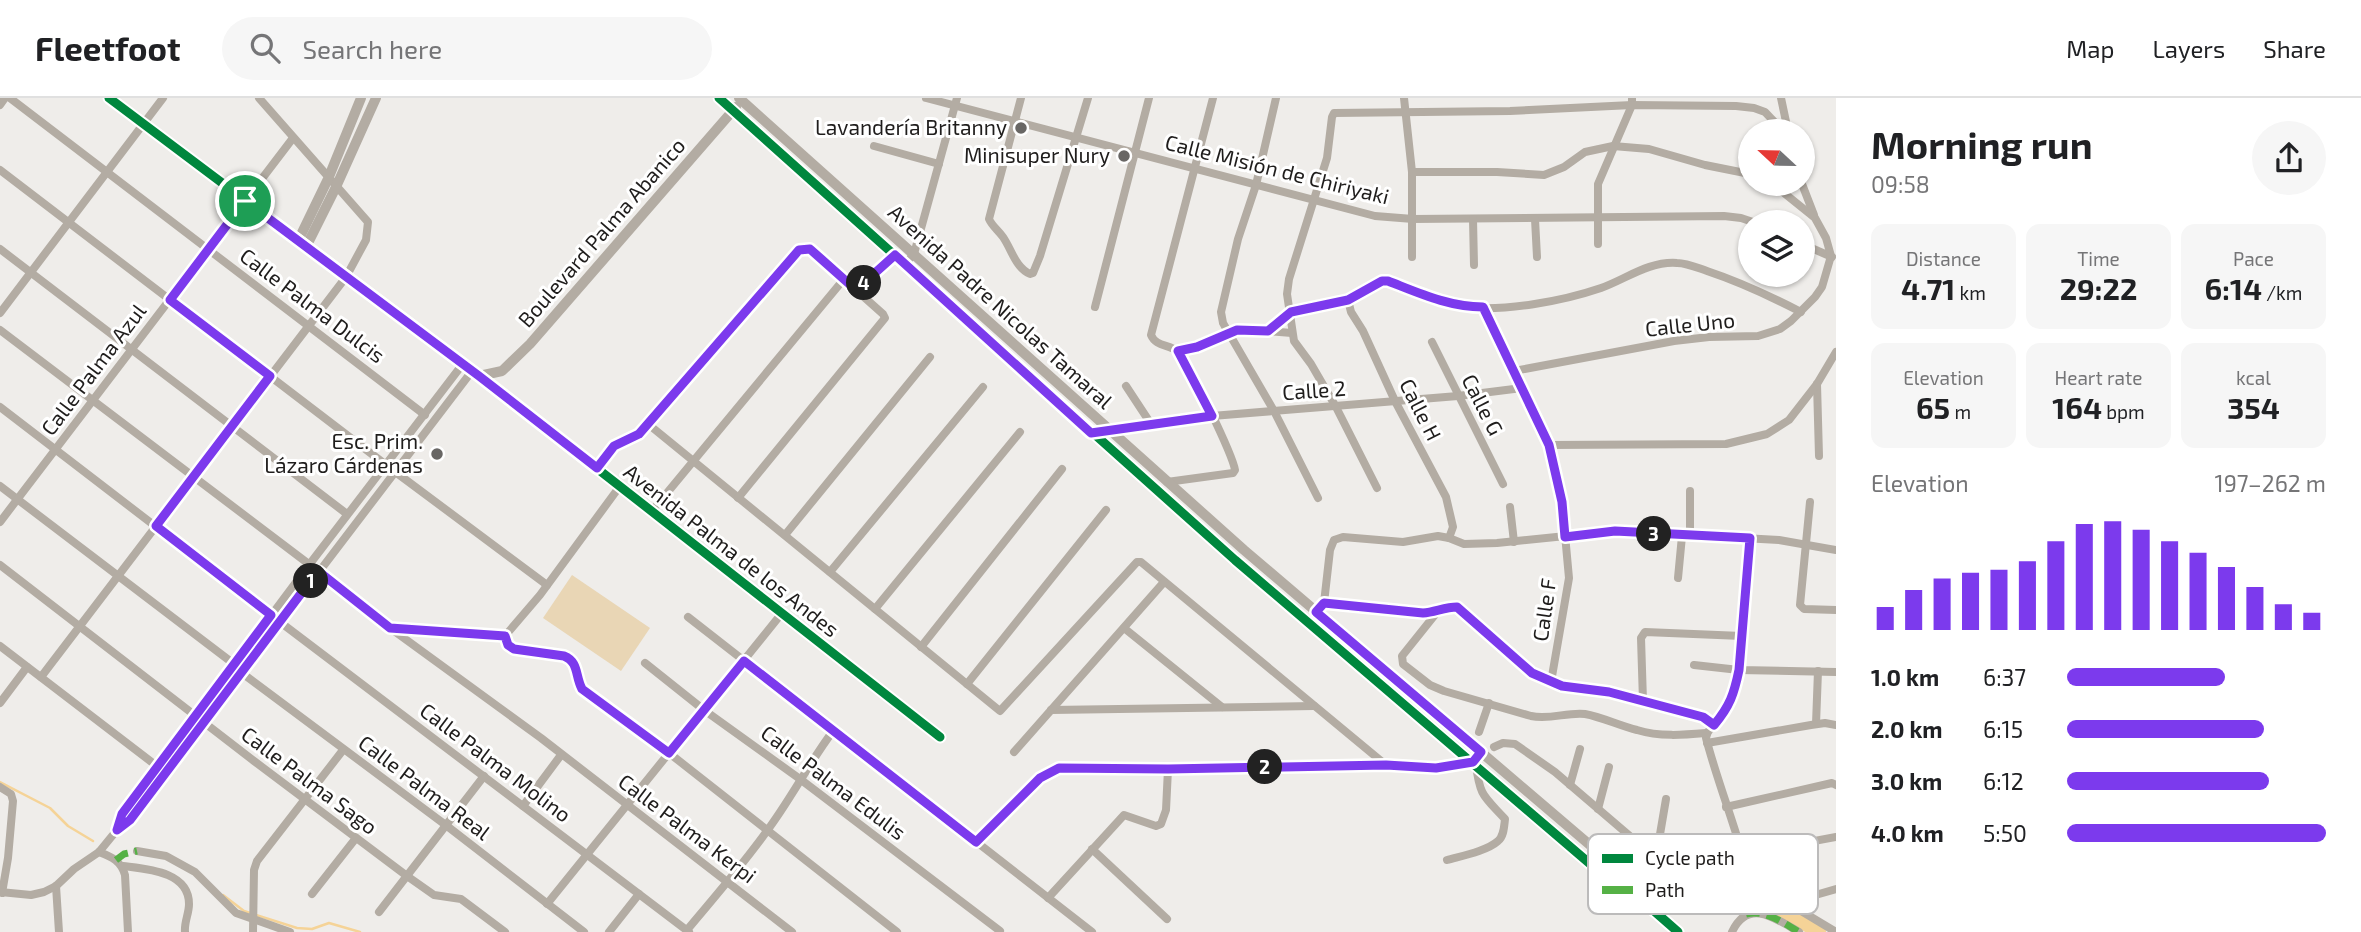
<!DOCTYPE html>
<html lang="en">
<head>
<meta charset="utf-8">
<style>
  :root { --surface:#fff; --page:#f6f6f6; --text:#202124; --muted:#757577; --line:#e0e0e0; --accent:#7c3aed }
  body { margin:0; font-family:"Exo 2",sans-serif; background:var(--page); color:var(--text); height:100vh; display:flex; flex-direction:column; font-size:26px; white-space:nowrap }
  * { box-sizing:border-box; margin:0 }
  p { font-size:23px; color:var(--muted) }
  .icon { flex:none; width:38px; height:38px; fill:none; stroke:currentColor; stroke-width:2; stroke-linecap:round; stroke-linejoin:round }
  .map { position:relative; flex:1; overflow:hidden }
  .drawer { display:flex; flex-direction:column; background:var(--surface); width:525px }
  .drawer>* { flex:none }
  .needle { width:46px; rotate:292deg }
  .buttons { position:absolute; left:1738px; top:21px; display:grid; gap:14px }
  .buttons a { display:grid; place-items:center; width:77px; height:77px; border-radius:50%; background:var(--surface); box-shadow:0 2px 5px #0004; font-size:35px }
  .pin { position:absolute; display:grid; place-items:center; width:60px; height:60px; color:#fff; margin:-30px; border:4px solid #fff; border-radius:50%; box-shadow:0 2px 7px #0007 }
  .km { position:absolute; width:35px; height:35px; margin:-18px; border-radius:50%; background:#222; color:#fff; font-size:19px; line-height:35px; text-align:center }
  .round { display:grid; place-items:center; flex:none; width:74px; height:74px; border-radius:37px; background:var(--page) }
  .summary { display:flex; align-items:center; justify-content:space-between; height:119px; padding:0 35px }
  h1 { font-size:38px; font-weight:700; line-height:52px }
  .stats { display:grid; grid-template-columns:repeat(3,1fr); gap:10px; height:119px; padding:7px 35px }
  .stats div { display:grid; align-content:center; border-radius:14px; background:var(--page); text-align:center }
  .stats b { font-size:30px; font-weight:700 }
  .stats small { font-size:19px; font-weight:400 }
  .stats p { font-size:19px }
  .chart { height:196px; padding:14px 35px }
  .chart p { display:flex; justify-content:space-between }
  .chart svg { width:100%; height:126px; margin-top:7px; stroke:var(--accent); stroke-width:6 }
  ul { padding:0 35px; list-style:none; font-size:23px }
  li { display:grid; grid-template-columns:112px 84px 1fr; align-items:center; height:52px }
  li i { height:18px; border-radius:9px; background:var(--accent) }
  header { display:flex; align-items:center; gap:42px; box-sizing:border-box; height:98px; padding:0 35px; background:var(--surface); border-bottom:2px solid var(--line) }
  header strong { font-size:33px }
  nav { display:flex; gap:38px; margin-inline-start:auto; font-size:24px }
  .search { width:490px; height:63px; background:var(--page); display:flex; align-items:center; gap:18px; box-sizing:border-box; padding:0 24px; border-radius:38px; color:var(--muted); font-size:26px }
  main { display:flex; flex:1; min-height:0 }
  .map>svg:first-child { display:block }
  .green { fill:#e9d6b5 }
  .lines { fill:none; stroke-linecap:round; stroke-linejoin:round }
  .stream { stroke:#f5d397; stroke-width:2.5 }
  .river { stroke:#f5d397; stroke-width:14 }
  .minor { stroke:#b3aca3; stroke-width:8 }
  .tertiary { stroke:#b3aca3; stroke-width:10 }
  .quiet { stroke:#55b145; stroke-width:7; stroke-dasharray:14 7; stroke-linecap:butt }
  .cycleway-casing { stroke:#fff; stroke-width:13 }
  .cycleway { stroke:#00873e; stroke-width:9 }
  .route-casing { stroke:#fff; stroke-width:14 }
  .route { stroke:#7c3aed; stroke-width:9 }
  .poi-dot { fill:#686664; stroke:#fff; stroke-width:2.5 }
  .labels { text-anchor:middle; stroke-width:6; stroke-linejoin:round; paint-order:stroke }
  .poi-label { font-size:21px; fill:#1f1d1c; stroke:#fff; text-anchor:end }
  .street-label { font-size:21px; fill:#1f1d1c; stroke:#fff }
  .key { fill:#fff; stroke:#bcbbbb; stroke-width:2 }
  .key-label { font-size:19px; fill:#1f1d1c }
</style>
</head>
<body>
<header>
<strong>Fleetfoot</strong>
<div class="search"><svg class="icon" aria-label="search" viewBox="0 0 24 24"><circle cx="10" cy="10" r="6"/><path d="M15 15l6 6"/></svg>Search here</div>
<nav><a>Map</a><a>Layers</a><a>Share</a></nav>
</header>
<main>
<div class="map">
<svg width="1836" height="834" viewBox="0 0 1836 834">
  <rect width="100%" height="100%" fill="#efedea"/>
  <!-- green -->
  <path class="green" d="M572 477 650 530 621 573 543 520Z"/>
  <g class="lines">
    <!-- stream -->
    <g class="stream">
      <path d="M0 684 50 710 68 728 93 743"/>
      <path d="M223 797 244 813 297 830 312 831 329 825 360 834"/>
    </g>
    <!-- river -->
    <path class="river" d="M1685 808C1743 793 1769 804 1819 834"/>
    <!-- minor -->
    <g class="minor">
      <path d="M10 0 425 317"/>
      <path d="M109 0 298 143"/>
      <path d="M926 0 1375 118 1413 121 1724 118 1741 120 1753 124"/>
      <path d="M1021 0 989 121C992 128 998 132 1003 139 1012 152 1015 169 1030 176L1033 175 1040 158 1088 0"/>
      <path d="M1276 0 1256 87 1238 141 1221 214 1223 225 1274 313 1318 400"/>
      <path d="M1404 0 1412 74V159"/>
      <path d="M1781 0 1788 33"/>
      <path d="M0 7 5 0"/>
      <path d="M874 48 939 66"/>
      <path d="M0 72 394 373 547 487"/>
      <path d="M1412 74H1497L1544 77 1564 69 1585 54 1613 48 1649 51 1705 67 1750 76"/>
      <path d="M1802 86 1814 117"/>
      <path d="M1473 121 1474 167"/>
      <path d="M1535 121 1537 159"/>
      <path d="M1598 146V86L1632 7V0"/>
      <path d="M1802 146 1832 159"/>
      <path d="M0 151 347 416"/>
      <path d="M905 166 914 156 957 0"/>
      <path d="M856 192 895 157"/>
      <path d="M1348 202 1351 214 1363 233 1395 303 1446 399 1453 429 1449 440"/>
      <path d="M1095 209 1149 0"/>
      <path d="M1483 209 1549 347 1562 404 1569 480 1551 584"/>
      <path d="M0 215 163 0"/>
      <path d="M0 232 318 473 364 511 541 640 792 834"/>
      <path d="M1267 233 1291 214 1348 202 1382 183H1388C1412 192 1438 206 1464 209 1504 214 1563 203 1601 190 1626 181 1649 163 1677 165 1687 165 1698 170 1707 173 1740 184 1770 198 1801 214"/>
      <path d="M1432 244 1503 386"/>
      <path d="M1178 253 1197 249 1242 231 1292 235"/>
      <path d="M1514 273 1674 243 1709 239 1758 238 1780 231 1791 223 1815 199 1822 189 1831 158 1826 140 1815 120 1773 86"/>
      <path d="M479 278 940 639"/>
      <path d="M1817 286 1819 358"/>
      <path d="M1126 288 1151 326"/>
      <path d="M0 309 271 517"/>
      <path d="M648 326 1000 613 1137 464H1141L1386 667"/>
      <path d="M1092 335 1212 318 1458 298 1522 290"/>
      <path d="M1549 347 1726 346 1767 336 1789 322 1817 286 1836 254"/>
      <path d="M597 370 614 348 639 336 799 152 810 151 883 216 885 220 738 400"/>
      <path d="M1167 384 1233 375 1235 372C1233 358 1188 263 1178 254 1170 246 1156 249 1151 237L1213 0"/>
      <path d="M0 388 234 566"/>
      <path d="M1377 390 1336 309 1311 266 1294 243 1287 196 1289 181 1327 60 1332 19 1334 15 1510 13 1632 7 1736 8 1754 10 1765 14 1783 33"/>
      <path d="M1810 404 1800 507 1804 511 1836 512"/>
      <path d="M1510 409 1514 444"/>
      <path d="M652 413 844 181"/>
      <path d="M0 424 293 40"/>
      <path d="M785 437 930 259"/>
      <path d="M1690 438V393"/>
      <path d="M1750 440 1739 572C1736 585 1734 601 1727 612 1720 622 1708 628 1706 640 1719 690 1740 739 1751 789"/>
      <path d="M0 467 254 663 407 778 434 797 461 801 505 834"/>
      <path d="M830 474 983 289"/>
      <path d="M1678 480 1682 438"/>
      <path d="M1324 505 1330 452 1334 442 1343 439 1403 444 1438 438 1449 440 1464 446 1497 445 1615 433 1779 442 1836 452"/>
      <path d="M1323 506 1324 505C1361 510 1400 518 1438 513"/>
      <path d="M875 511 1020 334"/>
      <path d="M688 519 1092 834"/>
      <path d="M280 524 689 834"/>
      <path d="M1124 530 1222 609"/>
      <path d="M393 531 505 538"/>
      <path d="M505 538 508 547 514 551 564 558C581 565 573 584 587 596L669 655 897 834"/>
      <path d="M505 538 540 497 620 388"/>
      <path d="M0 548 162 672"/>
      <path d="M921 549 1062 371"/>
      <path d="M645 565 704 612 800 681 1000 833"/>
      <path d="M1694 567 1739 572 1836 574"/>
      <path d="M242 575 447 728 584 834"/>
      <path d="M41 579 346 179 366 142 368 124 259 0"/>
      <path d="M967 586 1106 412"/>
      <path d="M1643 603 1641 540 1645 534 1742 538"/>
      <path d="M0 605 27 569"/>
      <path d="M1051 612 1314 608"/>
      <path d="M1816 626 1818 573"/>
      <path d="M1479 634 1489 605"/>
      <path d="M1707 635C1683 637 1660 639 1637 632 1620 628 1602 619 1585 616 1567 614 1550 622 1531 618L1444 593 1430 587 1403 566 1402 558 1438 513 1445 509H1457L1532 575 1562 588 1609 594 1703 619 1714 627"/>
      <path d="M1707 645 1811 627 1825 625 1836 627"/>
      <path d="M1494 649 1503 645 1515 646 1555 674 1631 739 1677 753 1690 790"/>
      <path d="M1014 654 1164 484"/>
      <path d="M1570 687 1580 651"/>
      <path d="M0 689 11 696 13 703 8 760 2 795"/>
      <path d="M523 708 561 657"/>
      <path d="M1726 709 1832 685 1836 687"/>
      <path d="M1598 711 1609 669"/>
      <path d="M117 732 122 717 309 467 462 267"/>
      <path d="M976 744 1040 680 1059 670 1168 671 1386 667 1435 670 1473 664 1481 655"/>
      <path d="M1658 748 1666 701"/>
      <path d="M1092 751 1167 821"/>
      <path d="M137 753 166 758 195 774 236 815 290 834"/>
      <path d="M99 754C112 759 121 763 125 777L128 834"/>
      <path d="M1744 760 1766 752 1836 739"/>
      <path d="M1447 762C1461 758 1487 753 1498 743 1504 738 1504 729 1505 721 1484 698 1480 699 1476 667"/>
      <path d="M123 768C146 771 189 773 189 806 189 816 184 824 185 834"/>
      <path d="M56 788 59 834"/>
      <path d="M0 794 31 797 44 794 56 788 74 771 99 754 117 732 130 722 472 273"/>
      <path d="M312 796 356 740"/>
      <path d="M1048 800 1124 717 1156 728 1161 726 1166 712 1168 671"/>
      <path d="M547 806 782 515"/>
      <path d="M1798 810 1812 798 1836 791"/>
      <path d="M379 814 484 678"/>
      <path d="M1657 815 1677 795 1690 790 1712 786 1751 789 1776 798 1836 834"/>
      <path d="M687 832C717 796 748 761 774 723 795 693 812 661 833 633"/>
      <path d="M253 834 254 772 257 763 343 652"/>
      <path d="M609 834 639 796"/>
      <path d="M1732 834C1748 800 1775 820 1799 834"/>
    </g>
    <!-- tertiary -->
    <g class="tertiary">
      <path d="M361 0 328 81 298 143 479 278 502 273 530 246 736 9"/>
      <path d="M719 0 1235 462 1630 800 1645 805 1678 834"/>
      <path d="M739 0 1244 452 1638 788 1645 805"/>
      <path d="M306 149 336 89 376 0"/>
    </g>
    <!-- quiet -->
    <g class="quiet">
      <path d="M116 762 124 756 137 753"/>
      <path d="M1746 816C1765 811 1783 825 1799 834"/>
    </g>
    <!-- cycleway casing -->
    <g class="cycleway-casing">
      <g id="cycleway">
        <path d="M109 0 479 278 940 639"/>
        <path d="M719 0 1235 462 1630 800 1645 805 1678 834"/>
      </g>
    </g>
    <!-- cycleway -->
    <use href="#cycleway" class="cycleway"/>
  </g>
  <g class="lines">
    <!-- route casing -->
    <g class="route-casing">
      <path id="route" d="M245 103 479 278 597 370 614 348 639 336 799 152 810 151 856 192 895 157 1091 335 1212 318 1178 253 1197 249 1237 232 1268 233 1291 214 1348 202 1382 183H1388C1419 195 1449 209 1483 209L1549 347 1562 404 1565 439 1615 433 1750 440 1739 572C1734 596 1730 608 1714 627L1703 619 1609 594 1562 588 1532 575 1457 509C1445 509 1435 514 1423 515L1324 505 1316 514 1481 654 1473 664 1436 670 1386 667 1168 671 1059 670 1040 680 976 744 744 563 669 655 582 591C575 578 579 564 564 558L514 551 508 547 505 538 390 530 318 473 130 722 117 732 122 716 271 517 156 428 270 278 170 202Z"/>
    </g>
    <!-- route -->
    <use href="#route" class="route"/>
  </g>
  <!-- markers -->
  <g class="poi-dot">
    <circle cx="1021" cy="30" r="7"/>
    <circle cx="1124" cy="58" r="7"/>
    <circle cx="437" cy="356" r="7"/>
  </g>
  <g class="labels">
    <!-- poi labels -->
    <g class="poi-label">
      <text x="1007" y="37">Lavandería Britanny</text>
      <text x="1110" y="65">Minisuper Nury</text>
      <text x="423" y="351">Esc. Prim.<tspan x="423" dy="24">Lázaro Cárdenas</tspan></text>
    </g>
    <!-- street labels -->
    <g class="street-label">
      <text transform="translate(1277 72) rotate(14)" y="7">Calle Misión de Chiriyaki</text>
      <text transform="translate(602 135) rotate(-49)" y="7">Boulevard Palma Abanico</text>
      <text transform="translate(312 208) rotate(37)" y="7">Calle Palma Dulcis</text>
      <text transform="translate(1000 209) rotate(42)" y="7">Avenida Padre Nicolas Tamaral</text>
      <text transform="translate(1690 227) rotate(-6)" y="7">Calle Uno</text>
      <text transform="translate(94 272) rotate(-53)" y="7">Calle Palma Azul</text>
      <text transform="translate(1314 293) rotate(-4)" y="7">Calle 2</text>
      <text transform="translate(1482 307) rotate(63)" y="7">Calle G</text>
      <text transform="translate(1420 312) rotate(63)" y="7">Calle H</text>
      <text transform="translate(731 453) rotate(38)" y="7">Avenida Palma de los Andes</text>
      <text transform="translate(1545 512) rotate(-82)" y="7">Calle F</text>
      <text transform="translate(495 665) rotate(37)" y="7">Calle Palma Molino</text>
      <text transform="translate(309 683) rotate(37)" y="7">Calle Palma Sago</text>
      <text transform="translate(833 685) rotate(37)" y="7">Calle Palma Edulis</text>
      <text transform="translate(424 690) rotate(37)" y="7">Calle Palma Real</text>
      <text transform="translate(687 731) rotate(37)" y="7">Calle Palma Kerpi</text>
    </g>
  </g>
  <!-- legend -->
  <rect x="1588" y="736" width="230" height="80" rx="10" class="key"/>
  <rect x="1602" y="756" width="31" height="9" fill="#00873e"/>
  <rect x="1602" y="788" width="31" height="8" fill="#55b145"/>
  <g class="key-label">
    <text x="1645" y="767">Cycle path</text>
    <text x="1645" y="799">Path</text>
  </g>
</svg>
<div class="buttons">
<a><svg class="needle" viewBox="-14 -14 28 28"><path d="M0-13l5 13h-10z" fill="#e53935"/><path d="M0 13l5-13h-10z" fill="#757577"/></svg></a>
<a><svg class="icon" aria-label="layers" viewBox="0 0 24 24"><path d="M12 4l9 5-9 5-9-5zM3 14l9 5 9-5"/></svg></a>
</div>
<div class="pin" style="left:245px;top:103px;background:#1e9e55"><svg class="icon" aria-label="arrive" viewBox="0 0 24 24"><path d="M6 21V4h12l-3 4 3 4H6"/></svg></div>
<b class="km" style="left:311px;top:483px">1</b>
<b class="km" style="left:1265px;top:669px">2</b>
<b class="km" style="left:1654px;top:436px">3</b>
<b class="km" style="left:864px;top:185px">4</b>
</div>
<section class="drawer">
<div class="summary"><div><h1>Morning run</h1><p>09:58</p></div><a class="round"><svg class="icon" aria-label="share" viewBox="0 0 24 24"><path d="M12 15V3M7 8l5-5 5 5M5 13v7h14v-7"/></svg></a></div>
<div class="stats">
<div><p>Distance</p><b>4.71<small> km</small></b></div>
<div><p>Time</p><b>29:22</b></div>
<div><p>Pace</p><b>6:14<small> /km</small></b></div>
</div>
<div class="stats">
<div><p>Elevation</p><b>65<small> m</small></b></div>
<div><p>Heart rate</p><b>164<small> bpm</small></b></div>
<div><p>kcal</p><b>354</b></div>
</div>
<div class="chart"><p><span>Elevation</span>197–262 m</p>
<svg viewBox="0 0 160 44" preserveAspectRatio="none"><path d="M5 44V36M15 44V30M25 44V26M35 44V24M45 44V23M55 44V20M65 44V13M75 44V7M85 44V6M95 44V9M105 44V13M115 44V17M125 44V22M135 44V29M145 44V35M155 44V38"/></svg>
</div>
<ul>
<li><b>1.0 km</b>6:37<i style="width:61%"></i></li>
<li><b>2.0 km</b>6:15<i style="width:76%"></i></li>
<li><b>3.0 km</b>6:12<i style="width:78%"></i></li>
<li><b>4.0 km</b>5:50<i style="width:100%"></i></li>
</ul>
</section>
</main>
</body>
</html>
